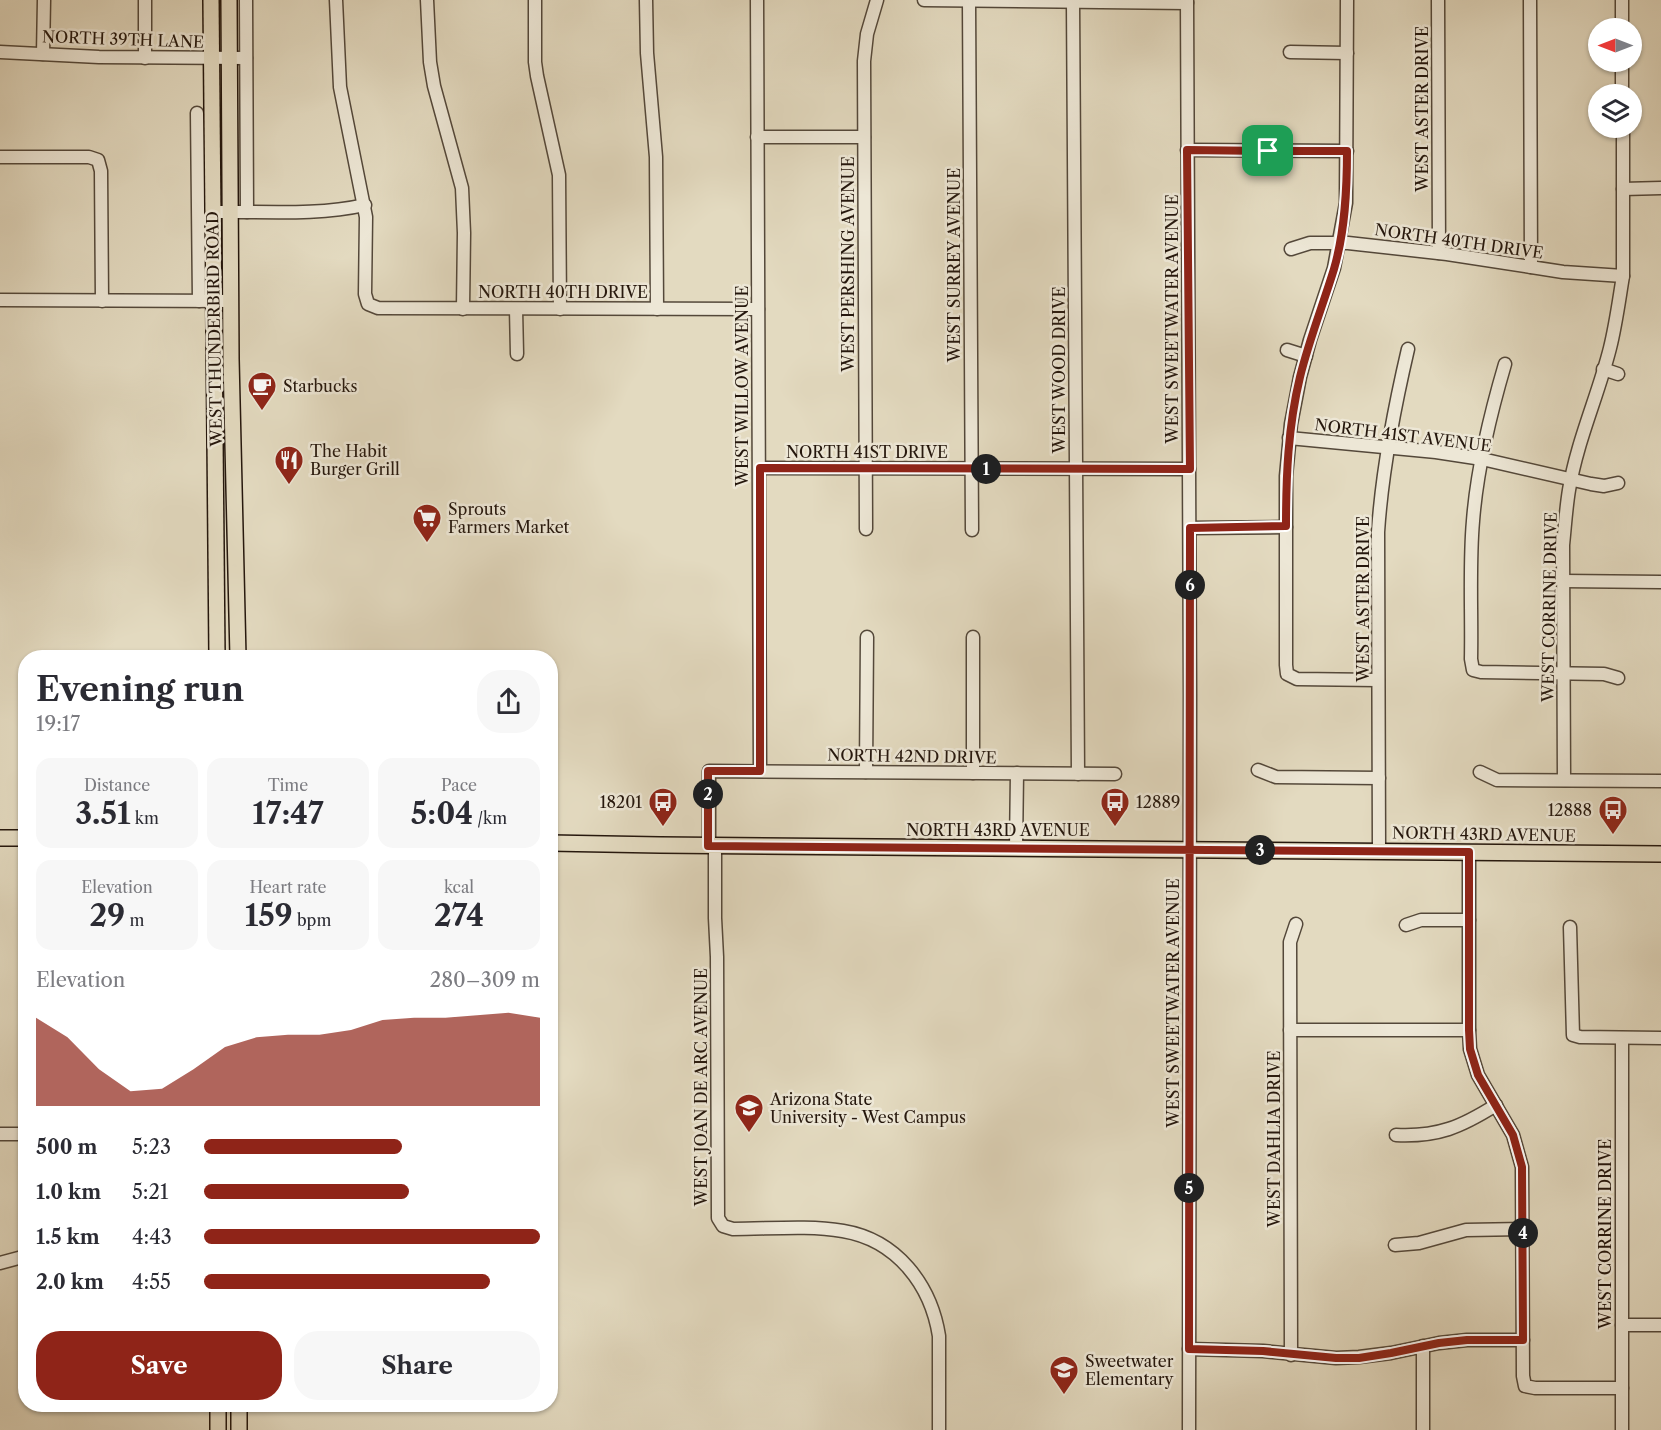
<!DOCTYPE html>
<html lang="en">
<head>
<meta charset="utf-8">
<style>
  :root { --surface:#fff; --page:#f7f7f7; --text:#2b2b33; --muted:#7c7c81; --accent:#8f2418 }
  body { margin:0; font-family:"Libre Caslon Text",serif; background:var(--page); color:var(--text); height:100vh; display:flex; flex-direction:column; font-size:22px; white-space:nowrap }
  * { box-sizing:border-box; margin:0 }
  p { font-size:20px; color:var(--muted) }
  .icon { flex:none; width:33px; height:33px; fill:none; stroke:currentColor; stroke-width:2; stroke-linecap:round; stroke-linejoin:round }
  .map { position:relative; flex:1; overflow:hidden }
  .panel { position:absolute; left:18px; top:650px; width:540px; height:762px; display:flex; flex-direction:column; background:var(--surface); border-radius:24px; box-shadow:0 2px 4px #0004 }
  .panel>* { flex:none }
  .needle { width:39px; rotate:270deg }
  .fabs { position:absolute; left:1588px; top:18px; display:grid; gap:12px }
  .fabs a { display:grid; place-items:center; width:54px; height:54px; border-radius:50%; background:var(--surface); box-shadow:0 2px 4px #0004; font-size:30px }
  .pin { position:absolute; display:grid; place-items:center; width:51px; height:51px; color:#fff; margin:-26px; border-radius:12px; box-shadow:0 3px 9px #0006 }
  .km { position:absolute; width:30px; height:30px; margin:-15px; border-radius:50%; background:#222; color:#fff; font-size:16px; line-height:30px; text-align:center }
  .round { display:grid; place-items:center; flex:none; width:63px; height:63px; border-radius:24px; background:var(--page) }
  .overview { display:flex; align-items:center; justify-content:space-between; height:102px; padding:0 18px }
  h1 { font-size:33px; font-weight:700; line-height:45px }
  .figures { display:grid; grid-template-columns:repeat(3,1fr); gap:9px; height:102px; padding:6px 18px }
  .figures div { display:grid; align-content:center; border-radius:15px; background:var(--page); text-align:center }
  .figures b { font-size:30px; font-weight:700 }
  .figures small { font-size:16px; font-weight:400 }
  .figures p { font-size:16px }
  .chart { height:168px; padding:12px 18px }
  .chart p { display:flex; justify-content:space-between }
  .chart svg { width:100%; height:108px; margin-top:6px; fill:var(--accent); opacity:.7 }
  .primary-button { display:flex; gap:12px; margin-top:auto; padding:12px 18px }
  .primary-button a { flex:1; height:69px; border-radius:24px; background:var(--accent); color:#fff; font-size:24px; font-weight:700; line-height:69px; text-align:center }
  .primary-button a+a { background:var(--page); color:var(--text) }
  ul { padding:0 18px; list-style:none; font-size:20px }
  li { display:grid; grid-template-columns:96px 72px 1fr; align-items:center; height:45px }
  li i { height:15px; border-radius:8px; background:var(--accent) }
  .map>svg:first-child { display:block }
  .lines { fill:none; stroke-linecap:round; stroke-linejoin:round }
  .minor-casing { stroke:#54483a; stroke-width:15 }
  .major-casing { stroke:#25170d; stroke-width:18 }
  .minor { stroke:#ede7d6; stroke-width:12 }
  .major { stroke:#e3dac0; stroke-width:15 }
  .route-casing { stroke:#fff; stroke-width:12 }
  .route { stroke:#8f2418; stroke-width:8 }
  .labels { text-anchor:middle; stroke-width:5; stroke-linejoin:round; paint-order:stroke }
  .street-label { font-size:16px; fill:#25170d; stroke:#ede7d6 }
  .poi-label { font-size:16px; fill:#25170d; stroke:#ede7d6; text-anchor:start }
</style>
</head>
<body>
<div class="map">
<svg width="1661" height="1430" viewBox="0 0 1661 1430">
  <rect width="100%" height="100%" fill="#e3dac0"/>
  <filter id="stains"><feTurbulence type="fractalNoise" baseFrequency=".00333" numOctaves="4"/><feColorMatrix values="0 0 0 0 .2 0 0 0 0 .09 0 0 0 0 .02 0 0 0 .5 -.17"/></filter>
  <radialGradient id="worn" r=".72"><stop offset=".6" stop-color="#630" stop-opacity="0"/><stop offset="1" stop-color="#630" stop-opacity=".3"/></radialGradient>
  <g class="lines">
    <!-- minor casing -->
    <g class="minor-casing">
      <g id="minor">
        <path d="M246 0 247 212"/>
        <path d="M336 0 340 87 366 217 365 294 368 304 378 308 758 309"/>
        <path d="M427 0 430 62 434 86 462 188 464 233 463 309"/>
        <path d="M535 0V62L537 76 559 175 560 309"/>
        <path d="M646 0 647 53 656 157 657 309"/>
        <path d="M757 0 760 771"/>
        <path d="M924 0 1187 3"/>
        <path d="M1187 0 1190 694 1189 1430"/>
        <path d="M1347 0 1346 203 1334 268 1310 340 1300 377 1291 424 1286 476V665L1287 674 1297 679 1378 680"/>
        <path d="M1438 0 1439 253"/>
        <path d="M1530 0 1531 267"/>
        <path d="M1622 0V28"/>
        <path d="M969 1 972 530"/>
        <path d="M1073 2 1078 774"/>
        <path d="M0 52 99 57 246 58"/>
        <path d="M1290 52 1347 53"/>
        <path d="M43 54 44 0"/>
        <path d="M145 58V0"/>
        <path d="M1622 62V94"/>
        <path d="M197 113 199 301"/>
        <path d="M757 137H864"/>
        <path d="M1187 150 1347 151"/>
        <path d="M0 157H89L98 160 101 171 102 301"/>
        <path d="M1623 189 1661 188"/>
        <path d="M212 212C263 211 315 216 365 205"/>
        <path d="M1291 249 1310 243H1348L1447 254 1563 272 1623 276"/>
        <path d="M0 300 231 301"/>
        <path d="M516 309 517 354"/>
        <path d="M1287 350 1306 356"/>
        <path d="M1505 364C1490 415 1477 468 1473 521 1469 566 1472 613 1471 659L1473 670 1481 672 1604 674 1618 678"/>
        <path d="M1603 369 1618 374"/>
        <path d="M1289 438 1436 452 1482 459 1591 484 1604 486 1618 483"/>
        <path d="M760 468 1189 469"/>
        <path d="M1190 528 1286 527"/>
        <path d="M866 529 864 61 867 34 877 0"/>
        <path d="M1563 581 1661 582"/>
        <path d="M973 637V773"/>
        <path d="M1258 770 1276 777 1379 778"/>
        <path d="M866 772 867 637"/>
        <path d="M1480 772 1497 780 1661 781"/>
        <path d="M1564 780 1563 545C1565 526 1566 508 1569 490 1577 441 1598 396 1610 348 1616 324 1619 300 1623 276V128"/>
        <path d="M709 846V771L1115 774"/>
        <path d="M715 846V918L717 957 718 1218 723 1226 733 1229C769 1229 808 1225 843 1231 897 1240 931 1285 939 1336V1430"/>
        <path d="M1016 848 1017 773"/>
        <path d="M1379 851 1378 532C1382 471 1394 409 1408 349"/>
        <path d="M1469 852V1030L1470 1049 1478 1075 1513 1135 1522 1167 1523 1376 1525 1386 1535 1388H1622"/>
        <path d="M1406 925 1421 920H1469"/>
        <path d="M1570 927 1573 1035 1580 1037 1661 1038"/>
        <path d="M1290 1030H1469"/>
        <path d="M1622 1038V1430"/>
        <path d="M0 1134H26"/>
        <path d="M1396 1135C1438 1137 1461 1127 1496 1105"/>
        <path d="M1395 1245 1419 1243 1466 1230 1523 1229"/>
        <path d="M0 1263 26 1256"/>
        <path d="M1622 1325H1661"/>
        <path d="M1423 1346V1430"/>
        <path d="M1189 1349 1263 1351 1336 1358 1359 1357 1391 1353 1439 1343 1467 1340H1523"/>
        <path d="M1291 1355 1290 942 1296 924"/>
      </g>
    </g>
    <!-- major casing -->
    <g class="major-casing">
      <g id="major">
        <path d="M211 0 217 657"/>
        <path d="M229 0 231 359 238 657"/>
        <path d="M0 838H26"/>
        <path d="M550 843 660 845 1661 854"/>
        <path d="M239 1404V1430"/>
        <path d="M218 1430V1404"/>
      </g>
    </g>
    <!-- minor -->
    <use href="#minor" class="minor"/>
    <!-- major -->
    <use href="#major" class="major"/>
  </g>
  <g class="lines">
    <!-- route casing -->
    <g class="route-casing">
      <path id="route" d="M1268 151 1187 150 1190 469 760 468V771H708V846L1469 852V1030L1470 1049 1478 1075 1513 1135 1522 1167 1523 1340H1467L1439 1343 1391 1353 1359 1358H1336L1263 1351 1189 1349C1189 1076 1190 802 1190 528L1286 526C1286 476 1288 427 1300 377 1309 340 1323 305 1334 269 1345 231 1347 191 1347 151H1268"/>
    </g>
    <!-- route -->
    <use href="#route" class="route"/>
  </g>
  <!-- icons -->
  <defs>
    <g id="cafe-pin" transform="scale(1.5)"><path d="M0 17L-7.5 6A9.5 9.5 0 1 1 7.5 6Z" fill="#8f2418" stroke="#ede7d6"/><path d="M-5.5-4.5H6V0H3Q3 3.5 0 3.5H-2.5Q-5.5 3.5-5.5 0ZM3-3.2v2h1.7v-2ZM-6 4.5H4V6H-6Z" fill="#fff"/></g>
    <g id="restaurant-pin" transform="scale(1.5)"><path d="M0 17L-7.5 6A9.5 9.5 0 1 1 7.5 6Z" fill="#8f2418" stroke="#ede7d6"/><path d="M-5-6h1v4h1v-4h1v4h1v-4h1v5L-1.5 .5V6h-2V.5L-5-1ZM5-6V6H3V1.5H1.5Q1.5-4 5-6Z" fill="#fff"/></g>
    <g id="supermarket-pin" transform="scale(1.5)"><path d="M0 17L-7.5 6A9.5 9.5 0 1 1 7.5 6Z" fill="#8f2418" stroke="#ede7d6"/><path d="M-6-5.5h2.5l.6 2H6L4.5 2H-2.5L-4.4-4H-6ZM-1.5 3.2a1.3 1.3 0 1 0 .1 0ZM3 3.2a1.3 1.3 0 1 0 .1 0Z" fill="#fff"/></g>
    <g id="bus-pin" transform="scale(1.5)"><path d="M0 17L-7.5 6A9.5 9.5 0 1 1 7.5 6Z" fill="#8f2418" stroke="#ede7d6"/><path d="M-5-6H5V4H4V6H2V4H-2V6H-4V4H-5ZM-3.5-4V0h7V-4ZM-3.5 1.2v1.5H-2V1.2ZM2 1.2v1.5H3.5V1.2Z" fill="#fff"/></g>
    <g id="university-pin" transform="scale(1.5)"><path d="M0 17L-7.5 6A9.5 9.5 0 1 1 7.5 6Z" fill="#8f2418" stroke="#ede7d6"/><path d="M0-5L7-2L0 1L-7-2ZM-4 1L0 2.5L4 1V4Q0 6-4 4Z" fill="#fff"/></g>
    <g id="school-pin" transform="scale(1.5)"><path d="M0 17L-7.5 6A9.5 9.5 0 1 1 7.5 6Z" fill="#8f2418" stroke="#ede7d6"/><path d="M0-5L7-2L0 1L-7-2ZM-4 1L0 2.5L4 1V4Q0 6-4 4Z" fill="#fff"/></g>
  </defs>
  <g fill-rule="evenodd">
    <use href="#cafe-pin" x="262" y="386"/>
    <use href="#restaurant-pin" x="289" y="460"/>
    <use href="#supermarket-pin" x="427" y="518"/>
    <use href="#bus-pin" x="663" y="802"/>
    <use href="#bus-pin" x="1115" y="802"/>
    <use href="#bus-pin" x="1613" y="810"/>
    <use href="#university-pin" x="749" y="1108"/>
    <use href="#school-pin" x="1064" y="1370"/>
  </g>
  <g class="labels">
    <!-- street labels -->
    <g class="street-label">
      <text transform="translate(123 39) rotate(2)" y="6">NORTH 39TH LANE</text>
      <text transform="translate(1422 109) rotate(-90)" y="6">WEST ASTER DRIVE</text>
      <text transform="translate(1459 241) rotate(8)" y="6">NORTH 40TH DRIVE</text>
      <text transform="translate(848 264) rotate(-90)" y="6">WEST PERSHING AVENUE</text>
      <text transform="translate(954 265) rotate(-90)" y="6">WEST SURREY AVENUE</text>
      <text x="563" y="298">NORTH 40TH DRIVE</text>
      <text transform="translate(1172 319) rotate(-90)" y="6">WEST SWEETWATER AVENUE</text>
      <text transform="translate(214 329) rotate(-91)" y="6">WEST THUNDERBIRD ROAD</text>
      <text transform="translate(1059 370) rotate(-90)" y="6">WEST WOOD DRIVE</text>
      <text transform="translate(742 386) rotate(-90)" y="6">WEST WILLOW AVENUE</text>
      <text transform="translate(1403 435) rotate(7)" y="6">NORTH 41ST AVENUE</text>
      <text x="867" y="458">NORTH 41ST DRIVE</text>
      <text transform="translate(1363 599) rotate(-90)" y="6">WEST ASTER DRIVE</text>
      <text transform="translate(1549 607) rotate(-89)" y="6">WEST CORRINE DRIVE</text>
      <text transform="translate(912 756) rotate(1)" y="6">NORTH 42ND DRIVE</text>
      <text x="998" y="836">NORTH 43RD AVENUE</text>
      <text transform="translate(1484 834) rotate(1)" y="6">NORTH 43RD AVENUE</text>
      <text transform="translate(1173 1003) rotate(-90)" y="6">WEST SWEETWATER AVENUE</text>
      <text transform="translate(701 1087) rotate(-90)" y="6">WEST JOAN DE ARC AVENUE</text>
      <text transform="translate(1274 1139) rotate(-90)" y="6">WEST DAHLIA DRIVE</text>
      <text transform="translate(1605 1234) rotate(-90)" y="6">WEST CORRINE DRIVE</text>
    </g>
    <!-- poi labels -->
    <g class="poi-label">
      <text x="283" y="392">Starbucks</text>
      <text x="310" y="457">The Habit<tspan x="310" dy="18">Burger Grill</tspan></text>
      <text x="448" y="515">Sprouts<tspan x="448" dy="18">Farmers Market</tspan></text>
      <text x="642" y="808" text-anchor="end">18201</text>
      <text x="1136" y="808">12889</text>
      <text x="1592" y="816" text-anchor="end">12888</text>
      <text x="770" y="1105">Arizona State<tspan x="770" dy="18">University - West Campus</tspan></text>
      <text x="1085" y="1367">Sweetwater<tspan x="1085" dy="18">Elementary</tspan></text>
    </g>
  </g>
  <rect width="100%" height="100%" filter="url(#stains)"/>
  <rect width="100%" height="100%" fill="url(#worn)"/>
</svg>
<div class="fabs">
<a><svg class="needle" viewBox="-14 -14 28 28"><path d="M0-13l5 13h-10z" fill="#e53935"/><path d="M0 13l5-13h-10z" fill="#7c7c81"/></svg></a>
<a><svg class="icon" aria-label="layers" viewBox="0 0 24 24"><path d="M12 4l9 5-9 5-9-5zM3 14l9 5 9-5"/></svg></a>
</div>
<div class="pin" style="left:1268px;top:151px;background:#1e9e55"><svg class="icon" aria-label="arrive" viewBox="0 0 24 24"><path d="M6 21V4h12l-3 4 3 4H6"/></svg></div>
<b class="km" style="left:986px;top:469px">1</b>
<b class="km" style="left:708px;top:794px">2</b>
<b class="km" style="left:1260px;top:850px">3</b>
<b class="km" style="left:1523px;top:1233px">4</b>
<b class="km" style="left:1189px;top:1188px">5</b>
<b class="km" style="left:1190px;top:585px">6</b>
<section class="panel">
<div class="overview"><div><h1>Evening run</h1><p>19:17</p></div><a class="round"><svg class="icon" aria-label="share" viewBox="0 0 24 24"><path d="M12 15V3M7 8l5-5 5 5M5 13v7h14v-7"/></svg></a></div>
<div class="figures">
<div><p>Distance</p><b>3.51<small> km</small></b></div>
<div><p>Time</p><b>17:47</b></div>
<div><p>Pace</p><b>5:04<small> /km</small></b></div>
</div>
<div class="figures">
<div><p>Elevation</p><b>29<small> m</small></b></div>
<div><p>Heart rate</p><b>159<small> bpm</small></b></div>
<div><p>kcal</p><b>274</b></div>
</div>
<div class="chart"><p><span>Elevation</span>280–309 m</p>
<svg viewBox="0 0 160 44" preserveAspectRatio="none"><path d="M0 44V8L10 16L20 29L30 38L40 37L50 29L60 20L70 16L80 15L90 15L100 13L110 9L120 8L130 8L140 7L150 6L160 8V44z"/></svg>
</div>
<ul>
<li><b>500 m</b>5:23<i style="width:59%"></i></li>
<li><b>1.0 km</b>5:21<i style="width:61%"></i></li>
<li><b>1.5 km</b>4:43<i style="width:100%"></i></li>
<li><b>2.0 km</b>4:55<i style="width:85%"></i></li>
</ul>
<div class="primary-button"><a>Save</a><a>Share</a></div>
</section>
</div>
</body>
</html>
